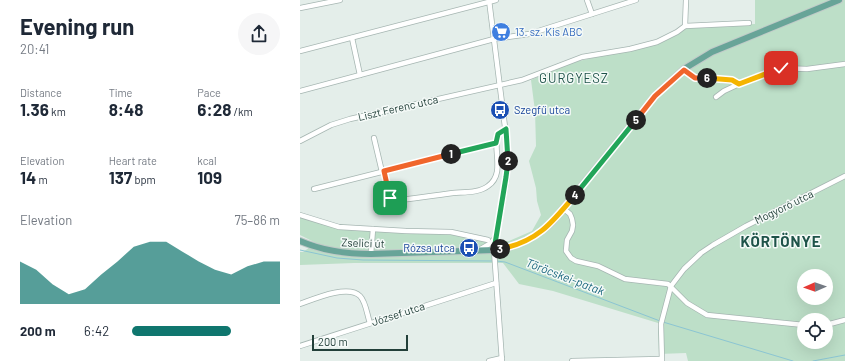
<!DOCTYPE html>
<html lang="en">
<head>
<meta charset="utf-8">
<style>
  :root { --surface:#fff; --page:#f6f6f7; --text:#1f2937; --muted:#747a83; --accent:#0f766e }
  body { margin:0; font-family:Barlow,sans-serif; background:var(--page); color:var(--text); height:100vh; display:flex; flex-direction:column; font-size:15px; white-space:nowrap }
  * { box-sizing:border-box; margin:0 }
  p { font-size:13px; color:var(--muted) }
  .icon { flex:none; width:22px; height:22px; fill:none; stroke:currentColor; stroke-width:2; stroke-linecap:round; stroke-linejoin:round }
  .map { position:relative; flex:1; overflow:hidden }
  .drawer { display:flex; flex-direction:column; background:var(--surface); width:300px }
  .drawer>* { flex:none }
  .needle { width:26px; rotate:268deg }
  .fabs { position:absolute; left:497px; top:269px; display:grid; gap:8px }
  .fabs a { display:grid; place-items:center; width:36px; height:36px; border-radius:50%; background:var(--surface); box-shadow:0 4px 16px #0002; font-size:20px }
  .scale { position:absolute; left:12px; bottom:10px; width:96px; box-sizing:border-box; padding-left:4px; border:2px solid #23403a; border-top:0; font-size:11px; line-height:14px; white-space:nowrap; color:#23403a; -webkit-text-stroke:3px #f5faf8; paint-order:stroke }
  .pin { position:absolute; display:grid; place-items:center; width:34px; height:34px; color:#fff; margin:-17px; border-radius:8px; box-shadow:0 2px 6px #0006 }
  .km { position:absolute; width:20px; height:20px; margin:-10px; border-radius:50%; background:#222; color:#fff; font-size:11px; line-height:20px; text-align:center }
  .round { display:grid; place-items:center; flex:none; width:42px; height:42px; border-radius:21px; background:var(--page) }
  .summary { display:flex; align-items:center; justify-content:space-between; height:68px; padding:0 20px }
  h1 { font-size:22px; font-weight:700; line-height:30px }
  .stats { display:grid; grid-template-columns:repeat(3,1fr); gap:6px; height:68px; padding:4px 20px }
  .stats div { display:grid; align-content:center }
  .stats b { font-size:17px; font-weight:700 }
  .stats small { font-size:11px; font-weight:400 }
  .stats p { font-size:11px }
  .chart { height:112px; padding:8px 20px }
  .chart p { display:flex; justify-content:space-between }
  .chart svg { width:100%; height:72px; margin-top:4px; fill:var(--accent); opacity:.7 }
  ul { padding:0 20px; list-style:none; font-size:13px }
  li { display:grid; grid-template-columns:64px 48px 1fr; align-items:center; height:30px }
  li i { height:10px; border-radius:5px; background:var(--accent) }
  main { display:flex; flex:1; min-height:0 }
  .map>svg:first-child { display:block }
  .green { fill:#bddfc8; fill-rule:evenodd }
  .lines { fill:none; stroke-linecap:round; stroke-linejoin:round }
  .stream { stroke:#8bc5d3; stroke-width:1 }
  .minor-casing { stroke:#a6b6b2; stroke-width:6 }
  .major-casing { stroke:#c1cac8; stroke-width:8 }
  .minor { stroke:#fff; stroke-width:4.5 }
  .major { stroke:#68a498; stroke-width:6 }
  .split-1-casing { stroke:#fff; stroke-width:8 }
  .split-2-casing { stroke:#fff; stroke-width:8 }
  .split-3-casing { stroke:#fff; stroke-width:8 }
  .split-4-casing { stroke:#fff; stroke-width:8 }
  .split-5-casing { stroke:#fff; stroke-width:8 }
  .split-6-casing { stroke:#fff; stroke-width:8 }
  .split-7-casing { stroke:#fff; stroke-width:8 }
  .split-1 { stroke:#f0652b; stroke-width:5 }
  .split-2 { stroke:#22a559; stroke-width:5 }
  .split-3 { stroke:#22a559; stroke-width:5 }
  .split-4 { stroke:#f5b400; stroke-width:5 }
  .split-5 { stroke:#22a559; stroke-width:5 }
  .split-6 { stroke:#f0652b; stroke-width:5 }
  .split-7 { stroke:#f5b400; stroke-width:5 }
  .labels { text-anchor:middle; stroke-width:3; stroke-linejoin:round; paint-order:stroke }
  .shop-label { font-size:11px; fill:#366cbe; stroke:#f5faf8; text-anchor:start }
  .street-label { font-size:11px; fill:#23403a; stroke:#f5faf8 }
  .transit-label { font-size:11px; fill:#164399; stroke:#f5faf8; text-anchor:start }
  .water-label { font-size:12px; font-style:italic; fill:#1b687e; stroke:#f5faf8 }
  .quarter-label { font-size:13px; letter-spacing:1px; fill:#1e5349; stroke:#f5faf8 }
  .district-label { font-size:15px; font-weight:bold; letter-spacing:1px; fill:#1e5349; stroke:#f5faf8 }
</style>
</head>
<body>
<main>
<section class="drawer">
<div class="summary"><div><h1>Evening run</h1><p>20:41</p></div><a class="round"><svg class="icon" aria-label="share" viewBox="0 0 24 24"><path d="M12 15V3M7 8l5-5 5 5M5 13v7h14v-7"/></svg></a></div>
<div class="stats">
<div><p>Distance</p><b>1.36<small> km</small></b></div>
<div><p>Time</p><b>8:48</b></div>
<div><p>Pace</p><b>6:28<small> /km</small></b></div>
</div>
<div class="stats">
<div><p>Elevation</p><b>14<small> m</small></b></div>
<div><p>Heart rate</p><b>137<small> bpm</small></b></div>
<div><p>kcal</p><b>109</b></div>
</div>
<div class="chart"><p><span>Elevation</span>75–86 m</p>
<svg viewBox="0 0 160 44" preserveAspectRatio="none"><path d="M0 44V18L10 23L20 32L30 38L40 35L50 26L60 18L70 9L80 6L90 6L100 12L110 18L120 23L130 26L140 21L150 18L160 18V44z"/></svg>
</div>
<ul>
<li><b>200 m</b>6:42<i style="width:67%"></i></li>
</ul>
</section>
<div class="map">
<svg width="545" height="361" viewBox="0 0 545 361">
  <rect width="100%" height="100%" fill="#e4eeea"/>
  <!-- green -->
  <path class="green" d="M455 0H545V361H388L386 353 359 354 358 323 253 291 219 284 203 263H54L0 265V252H3L16 243 0 235V214L39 225 149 234 187 242 209 241 232 231 241 215 237 201 236 188 229 161 236 146 235 111 231 80 270 63 358 43 386 27 455 24ZM504 276H526V298H504ZM504 320H526V342H504Z"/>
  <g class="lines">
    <!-- stream -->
    <g class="stream">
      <path d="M0 250 37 258 63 260 193 261"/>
      <path d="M196 261 205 262 360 321"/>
      <path d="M363 322 493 361"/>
      <path d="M513 361 545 355"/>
    </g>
    <!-- minor casing -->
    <g class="minor-casing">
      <g id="minor">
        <path d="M189 0 208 151 207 177 194 250 202 361"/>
        <path d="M287 0 292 14"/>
        <path d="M0 8 40 0"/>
        <path d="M385 26 449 23"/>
        <path d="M52 38 60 75"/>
        <path d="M0 51 196 0"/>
        <path d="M384 69 395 78 433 81 439 84 481 68 507 69 545 64"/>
        <path d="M0 91 194 39 229 34 336 0"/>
        <path d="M416 97 424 91 439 84"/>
        <path d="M74 138 82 172"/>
        <path d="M0 141 31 125 50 119 222 80 282 57 330 49 357 42 377 32 385 26 386 0"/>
        <path d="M84 171 90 198 94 201C114 198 133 196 153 193 164 192 179 193 188 186 210 171 184 136 206 129"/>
        <path d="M14 189 196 143"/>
        <path d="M264 209 270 214 272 219 273 225 272 231 267 240 266 251 271 258 276 261 298 266 325 279 368 284 387 303 407 315 504 325"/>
        <path d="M0 215 39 227 106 231 151 232 188 240"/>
        <path d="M179 250 191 243 195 238"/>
        <path d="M71 254 73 229"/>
        <path d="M0 304C14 299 48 284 60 296 66 302 67 315 70 323"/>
        <path d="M526 325 545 320"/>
        <path d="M0 346 196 283"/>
        <path d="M189 361 202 358"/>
        <path d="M272 361 361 359"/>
        <path d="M362 361 361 324 371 286 384 269 401 253 413 245 446 226 545 176"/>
      </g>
    </g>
    <!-- major casing -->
    <g class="major-casing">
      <path id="major" d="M0 241C23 251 46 254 71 254L194 250C218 247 236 238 253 221L355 96 384 69 412 52 539 0"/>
    </g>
    <!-- minor -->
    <use href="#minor" class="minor"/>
    <!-- major -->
    <use href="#major" class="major"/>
  </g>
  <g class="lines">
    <!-- split-1 casing -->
    <g class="split-1-casing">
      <path id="split-1" d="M90 198 84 171 151 154"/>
    </g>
    <!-- split-2 casing -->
    <g class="split-2-casing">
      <path id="split-2" d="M151 154 196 143 198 134 206 129 208 161"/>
    </g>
    <!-- split-3 casing -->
    <g class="split-3-casing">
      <path id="split-3" d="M200 249 194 250 206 177 208 161"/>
    </g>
    <!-- split-4 casing -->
    <g class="split-4-casing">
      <path id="split-4" d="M200 249C237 242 252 223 275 195"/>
    </g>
    <!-- split-5 casing -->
    <g class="split-5-casing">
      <path id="split-5" d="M275 195 336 120"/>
    </g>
    <!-- split-6 casing -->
    <g class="split-6-casing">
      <path id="split-6" d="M336 120 355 96 384 70 395 78H407"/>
    </g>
    <!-- split-7 casing -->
    <g class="split-7-casing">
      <path id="split-7" d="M407 78 432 80 439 84 481 68"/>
    </g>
    <!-- split-1 -->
    <use href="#split-1" class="split-1"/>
    <!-- split-2 -->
    <use href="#split-2" class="split-2"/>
    <!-- split-3 -->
    <use href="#split-3" class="split-3"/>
    <!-- split-4 -->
    <use href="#split-4" class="split-4"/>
    <!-- split-5 -->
    <use href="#split-5" class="split-5"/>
    <!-- split-6 -->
    <use href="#split-6" class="split-6"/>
    <!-- split-7 -->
    <use href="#split-7" class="split-7"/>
  </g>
  <!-- icons -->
  <defs>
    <g id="supermarket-disc" transform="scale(1)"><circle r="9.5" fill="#3f7fe0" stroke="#f5faf8"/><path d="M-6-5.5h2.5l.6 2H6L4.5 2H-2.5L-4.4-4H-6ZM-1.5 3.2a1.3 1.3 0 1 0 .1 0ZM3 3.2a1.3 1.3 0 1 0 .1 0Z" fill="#fff"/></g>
    <g id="bus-disc" transform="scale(1)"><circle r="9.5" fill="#1a4fb4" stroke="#f5faf8"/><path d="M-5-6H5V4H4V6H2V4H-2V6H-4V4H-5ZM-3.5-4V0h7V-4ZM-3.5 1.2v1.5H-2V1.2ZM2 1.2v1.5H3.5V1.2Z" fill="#fff"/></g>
  </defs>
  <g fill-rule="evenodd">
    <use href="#supermarket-disc" x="201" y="32"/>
    <use href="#bus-disc" x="200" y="110"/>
    <use href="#bus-disc" x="169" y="248"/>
  </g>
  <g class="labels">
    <!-- shop labels -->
    <g class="shop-label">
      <text x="215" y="36">13. sz. Kis ABC</text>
    </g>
    <!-- street labels -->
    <g class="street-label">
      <text transform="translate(98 108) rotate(-13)" y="4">Liszt Ferenc utca</text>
      <text transform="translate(484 207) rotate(-26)" y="4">Mogyoró utca</text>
      <text transform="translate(63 243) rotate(2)" y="4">Zselici út</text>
      <text transform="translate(98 314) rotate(-18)" y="4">József utca</text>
    </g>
    <!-- transit labels -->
    <g class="transit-label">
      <text x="214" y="114">Szegfű utca</text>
      <text x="155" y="252" text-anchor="end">Rózsa utca</text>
    </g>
    <!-- water labels -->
    <g class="water-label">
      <text transform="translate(265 277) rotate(21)" y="4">Töröcskei-patak</text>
    </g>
    <!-- quarter labels -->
    <g class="quarter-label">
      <text x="274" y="83">GURGYESZ</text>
    </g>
    <!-- district labels -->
    <g class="district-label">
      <text x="481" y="247">KÖRTÖNYE</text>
    </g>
  </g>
</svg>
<div class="fabs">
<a><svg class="needle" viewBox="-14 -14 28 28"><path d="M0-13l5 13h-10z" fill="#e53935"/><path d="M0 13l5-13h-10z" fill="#747a83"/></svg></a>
<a><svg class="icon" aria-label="locate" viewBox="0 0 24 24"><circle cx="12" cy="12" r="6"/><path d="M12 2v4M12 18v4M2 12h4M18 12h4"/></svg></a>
</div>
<div class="scale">200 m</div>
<div class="pin" style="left:90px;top:198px;background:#1e9e55"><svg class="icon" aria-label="arrive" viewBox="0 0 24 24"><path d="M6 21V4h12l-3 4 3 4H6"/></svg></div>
<div class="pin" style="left:481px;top:68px;background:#d93025"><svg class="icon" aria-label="check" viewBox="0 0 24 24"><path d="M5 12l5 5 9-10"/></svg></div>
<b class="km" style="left:151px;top:154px">1</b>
<b class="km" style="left:208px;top:161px">2</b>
<b class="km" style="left:200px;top:249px">3</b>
<b class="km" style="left:275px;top:195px">4</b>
<b class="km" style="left:336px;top:120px">5</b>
<b class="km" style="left:407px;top:78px">6</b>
</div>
</main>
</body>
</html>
